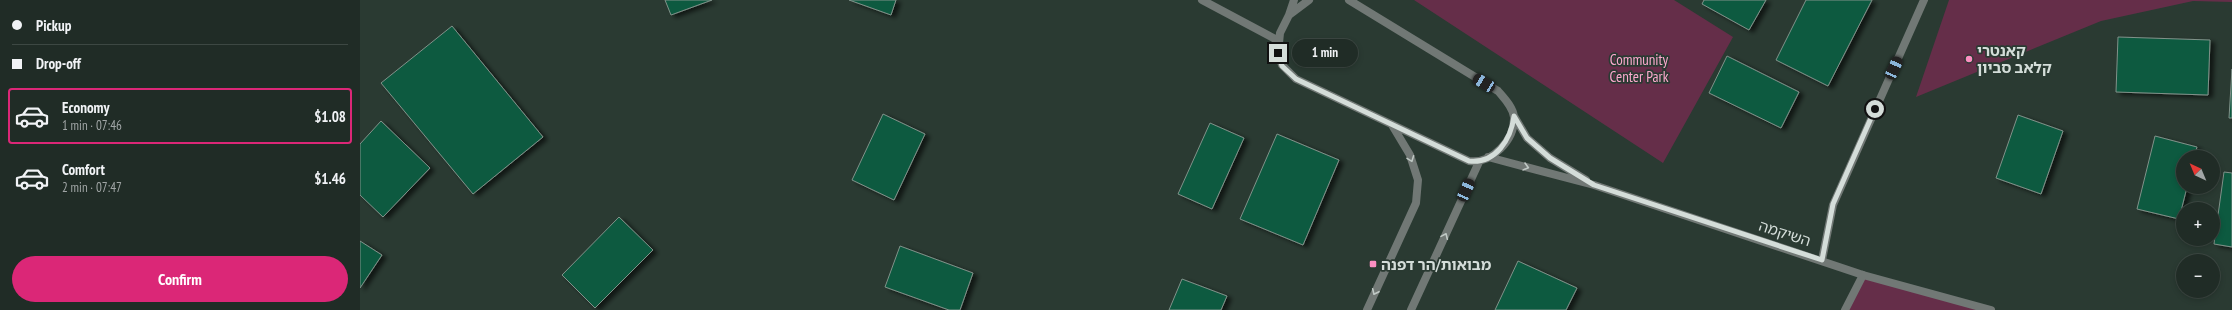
<!DOCTYPE html>
<meta charset="utf-8">
<style>
body{margin:0;font-family:"PT Sans Narrow","Noto Sans Hebrew",sans-serif;background:#2d3832;color:#f1f3f6;height:100vh;display:flex;flex-direction:column;font-size:15px;white-space:nowrap}
*{box-sizing:border-box;margin:0}
p{font-size:13px;color:#a2a7a7}
.icon{flex:none;width:22px;height:22px;fill:none;stroke:currentColor;stroke-width:2;stroke-linecap:round;stroke-linejoin:round}
.map{position:relative;flex:1;overflow:hidden}
.drawer{display:flex;flex-direction:column;background:#202c26;width:360px}
.drawer>*{flex:none}
.top-card{display:grid;align-content:center;height:88px;padding:0 12px;background:#202c26}
.needle{width:26px;rotate:316deg}
.fabs{position:absolute;left:1816px;top:150px;display:grid;gap:8px}
.fabs a{display:grid;place-items:center;width:44px;height:44px;border-radius:50%;background:#202c26;box-shadow:0 2px 6px #0003,0 0 0 1px #3d4843;font-size:20px}
.end{position:absolute;width:18px;height:18px;margin:-9px;border:5px solid #d4ddd9;background:#111;box-shadow:0 0 0 2px #111}
.from{border-radius:50%}
.bubble{position:absolute;height:28px;border-radius:14px;background:#202c26;box-shadow:0 2px 6px #0003,0 0 0 1px #3d4843;font-size:13px;font-weight:800;line-height:28px;text-align:center}
.car{position:absolute;width:12px;height:24px;margin:-12px -6px;border-radius:5px;box-shadow:0 0 3px 1px #0007;background:linear-gradient(#222 24%,#8ab4d8 0 40%,#222 0 76%,#8ab4d8 0 86%,#222 0)}
.top-card b{display:flex;align-items:center;gap:14px;height:38px;font-size:15px}
.top-card b+b{border-top:1px solid #3d4843}
.top-card i{width:10px;height:10px;background:#f1f3f6}
ul{padding:0;list-style:none}
li{display:flex;align-items:center;gap:12px;height:56px;margin:0 8px 6px;padding:0 4px;border:2px solid transparent;border-radius:4px}
li div{flex:1}
li b{display:block;font-size:15px}
li em{font-style:normal;font-weight:800}
li.selected{border-color:#db2777}
li>.icon{width:36px;height:36px;stroke-width:1.5}
.action{display:flex;gap:8px;margin-top:auto;padding:8px 12px}
.action a{flex:1;height:46px;border-radius:24px;background:#db2777;color:#fff;font-size:16px;font-weight:800;line-height:46px;text-align:center}
main{display:flex;flex:1;min-height:0}
.map>svg:first-child{display:block}
.green{fill:#652e49}
.building{fill:#0b5a40;stroke:#81928a;filter:url(#shadow)}
.lines{fill:none;stroke-linecap:round;stroke-linejoin:round}
.service{stroke:#717875;stroke-width:8}
.minor{stroke:#717875;stroke-width:8}
.tertiary{stroke:#717875;stroke-width:8}
.oneway{stroke:#c0c9c5}
.route{stroke:#d4ddd9;stroke-width:5}
.poi-dot{fill:#fc8fc2;stroke:#2a3a32;stroke-width:1.5}
.labels{text-anchor:middle;dominant-baseline:central;stroke-width:3.5;stroke-linejoin:round;paint-order:stroke}
.poi-label{font-size:15px;font-weight:bold;fill:#d4ddd9;stroke:#2a3a32;text-anchor:start}
.park-label{font-size:15px;fill:#fca9ce;stroke:#2a3a32}
.street-label{font-size:15px;fill:#d4ddd9;stroke:#2a3a32}
</style>
<main>
<section class="drawer">
<div class="top-card">
<b><i class="from"></i>Pickup</b>
<b><i></i>Drop-off</b>
</div>
<ul>
<li class="selected"><svg class="icon" aria-label="car" viewBox="0 0 24 24"><path d="M5 17H2v-5l4-1 3-4h7l3 4 3 1v5h-3M9 17h6M6 11h13"/><circle cx="7" cy="17" r="2"/><circle cx="17" cy="17" r="2"/></svg><div><b>Economy</b><p>1 min · 07:46</p></div><em>$1.08</em></li>
<li><svg class="icon" aria-label="car" viewBox="0 0 24 24"><path d="M5 17H2v-5l4-1 3-4h7l3 4 3 1v5h-3M9 17h6M6 11h13"/><circle cx="7" cy="17" r="2"/><circle cx="17" cy="17" r="2"/></svg><div><b>Comfort</b><p>2 min · 07:47</p></div><em>$1.46</em></li>
</ul>
<div class="action"><a>Confirm</a></div>
</section>
<div class="map">
<svg width="1872" height="310" viewBox="0 0 1872 310">
<defs>
<filter id="shadow"><feDropShadow dx="4.5" dy="2.5" stdDeviation="2" flood-color="#0009"/></filter>
</defs>
<rect width="100%" height="100%" fill="#2a3a32"/>
<path class="green" d="M1054 0H1314L1373 37 1303 163Z
M1589 0H1872V2L1833 1 1741 21 1556 97Z
M1503 275 1631 310H1485Z"/>
<path class="building" d="M305 0H352L311 15Z
M489 0H536L531 15Z
M1344 0H1406L1389 30 1342 4Z
M1446 0H1512L1468 86 1416 60Z
M92 26 183 137 113 194 21 83Z
M1758 37 1850 40 1848 95 1756 92Z
M1367 56 1439 92 1421 128 1349 93Z
M1872 69V118H1869Z
M523 114 565 134 534 200 492 180Z
M1658 115 1703 131 1681 194 1636 178Z
M21 121 70 168 23 217 0 195V144Z
M850 123 884 138 852 209 818 194Z
M917 134 979 160 943 245 880 219Z
M1795 136 1837 147 1834 157H1823V187H1827L1819 219 1777 209Z
M1864 172 1872 173V247L1854 244Z
M259 217 293 250 235 308 202 275Z
M0 241 22 255 0 288Z
M540 246 613 273 600 310H589L525 287Z
M1158 261 1217 288 1206 310H1135Z
M822 279 867 296 861 310H809Z"/>
<g class="lines">
<path class="service" d="M1462 260 1473 205 1564 0"/>
<path class="minor" d="M1485 310 1503 275"/>
<path class="tertiary" d="M842 0 919 41
M949 0 929 15 920 33 918 53 922 65 936 79 1109 161C1132 164 1155 140 1154 117 1153 107 1144 98 1138 91L989 0
M929 15 934 0
M1154 116 1167 138 1190 158 1226 180
M1128 157 1234 185 1503 275 1631 310
M1007 310 1056 203 1058 180 1050 155 1032 125
M1051 310 1119 162"/>
</g>
<defs><path id="oneway-chevron" d="M-2-3.5L2.5 0L-2 3.5" fill="none" stroke-width="1.6" stroke-linecap="round" stroke-linejoin="round"/></defs>
<g class="oneway">
<use href="#oneway-chevron" transform="translate(1051 159) rotate(69)"/>
<use href="#oneway-chevron" transform="translate(1166 167) rotate(15)"/>
<use href="#oneway-chevron" transform="translate(1085 236) rotate(-66)"/>
<use href="#oneway-chevron" transform="translate(1015 292) rotate(115)"/>
</g>
<g class="lines">
<path class="route" d="M918 53 922 66 936 79 1109 161C1136 164 1151 139 1154 116L1167 138 1190 158 1234 185 1462 260 1473 204 1515 109"/>
</g>
<g class="poi-dot">
<circle cx="1609" cy="59" r="4"/>
<rect x="1009" y="260" width="8" height="8" rx="2"/>
</g>
<g class="labels">
<g class="poi-label">
<text x="1617" y="50">קאנטרי<tspan x="1617" dy="17">קלאב סביון</tspan></text>
<text x="1021" y="264">מבואות/הר דפנה</text>
</g>
<g class="park-label">
<text x="1279" y="59">Community<tspan x="1279" dy="17">Center Park</tspan></text>
</g>
<g class="street-label">
<text transform="translate(1425 233) rotate(18)">השיקמה</text>
</g>
</g>
</svg>
<div class="fabs">
<a><svg class="needle" viewBox="-14 -14 28 28"><path d="M0-13l5 13h-10z" fill="#e53935"/><path d="M0 13l5-13h-10z" fill="#a2a7a7"/></svg></a>
<a>+</a>
<a>−</a>
</div>
<i class="end from" style="left:1515px;top:109px"></i>
<i class="end" style="left:918px;top:53px"></i>
<div class="bubble" style="left:932px;top:39px;width:66px">1 min</div>
<i class="car" style="left:1534px;top:68px;rotate:24deg"></i>
<i class="car" style="left:1124px;top:83px;rotate:301deg"></i>
<i class="car" style="left:1106px;top:190px;rotate:24deg"></i>
</div>
</main>
